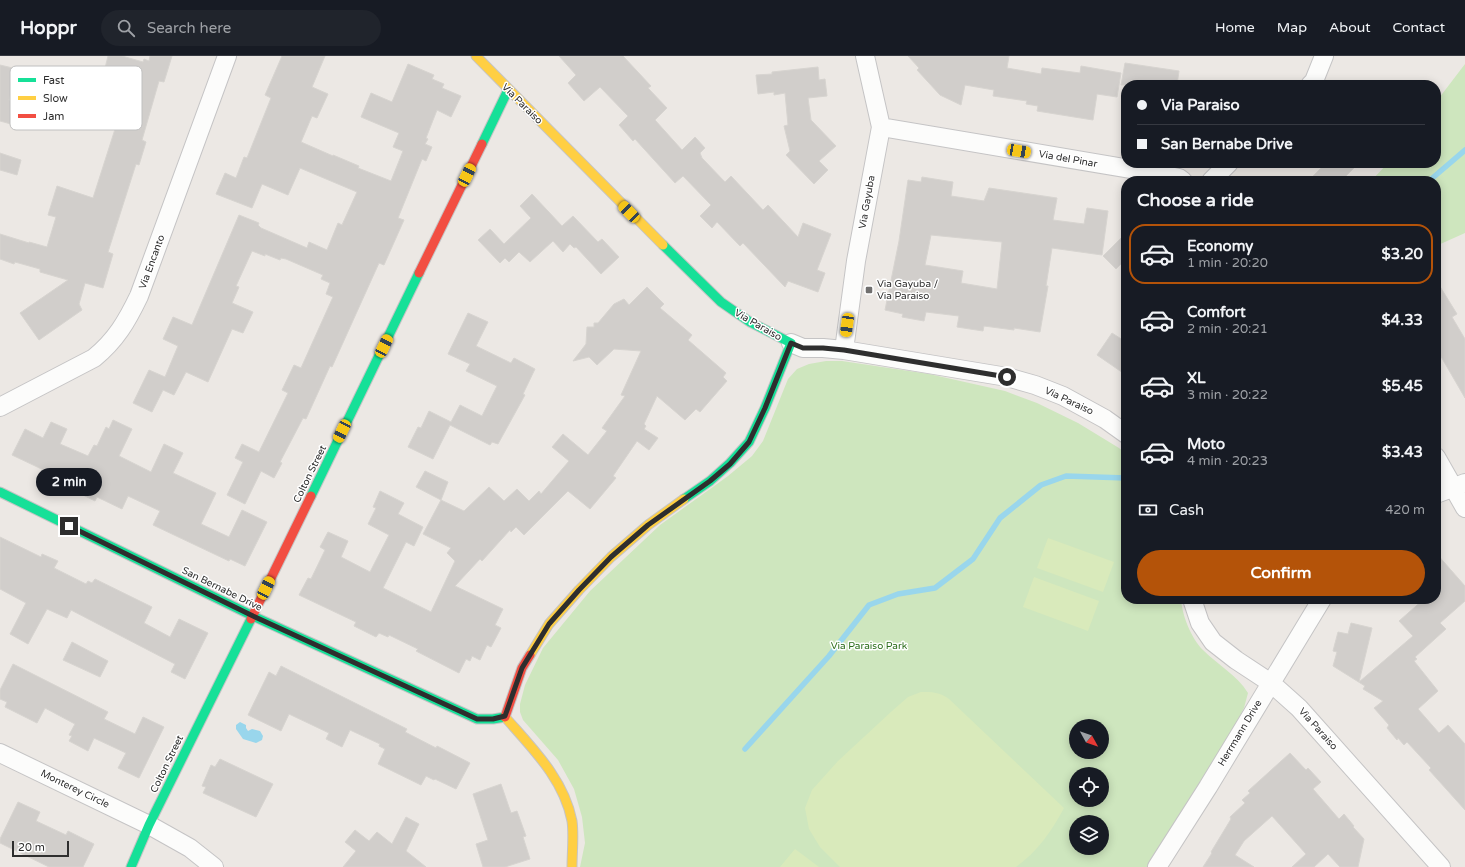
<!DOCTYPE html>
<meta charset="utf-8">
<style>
body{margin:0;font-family:"Varela Round",sans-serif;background:#20242c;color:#f1f3f6;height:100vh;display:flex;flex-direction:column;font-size:15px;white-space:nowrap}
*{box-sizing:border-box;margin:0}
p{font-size:13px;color:#9ea1a6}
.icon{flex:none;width:22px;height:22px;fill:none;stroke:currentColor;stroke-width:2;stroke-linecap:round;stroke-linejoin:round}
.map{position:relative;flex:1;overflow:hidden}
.drawer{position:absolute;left:1121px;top:120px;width:320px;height:428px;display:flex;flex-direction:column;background:#171b24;border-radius:16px;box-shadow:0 2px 10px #0003}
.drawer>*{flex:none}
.hud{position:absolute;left:1121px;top:24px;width:320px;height:88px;border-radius:16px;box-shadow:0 2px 10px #0003;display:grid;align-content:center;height:88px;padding:0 16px;background:#171b24}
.needle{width:26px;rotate:130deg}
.tools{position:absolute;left:1069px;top:663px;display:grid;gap:8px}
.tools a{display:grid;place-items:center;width:40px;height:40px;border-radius:50%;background:#171b24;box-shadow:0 2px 10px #0003;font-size:20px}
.scale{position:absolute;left:12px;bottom:10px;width:57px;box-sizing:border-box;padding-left:4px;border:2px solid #2e2e2e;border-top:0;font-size:11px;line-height:14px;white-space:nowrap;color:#2e2e2e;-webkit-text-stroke:3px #fff;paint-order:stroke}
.end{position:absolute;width:18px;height:18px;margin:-9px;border:5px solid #2e2e2e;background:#fff;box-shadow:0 0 0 2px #fff}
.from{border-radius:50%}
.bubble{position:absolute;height:28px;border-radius:14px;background:#171b24;box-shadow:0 2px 10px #0003;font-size:13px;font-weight:800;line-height:28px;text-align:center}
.car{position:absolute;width:12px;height:24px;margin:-12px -6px;border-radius:5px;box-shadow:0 0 3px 1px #0007;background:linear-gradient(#f5c518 24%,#345 0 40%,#f5c518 0 76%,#345 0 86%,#f5c518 0)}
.hud b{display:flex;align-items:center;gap:14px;height:38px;font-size:15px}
.hud b+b{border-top:1px solid #363941}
.hud i{width:10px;height:10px;background:#f1f3f6}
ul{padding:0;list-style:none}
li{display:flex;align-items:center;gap:12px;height:60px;margin:0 8px 6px;padding:0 8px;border:2px solid transparent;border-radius:16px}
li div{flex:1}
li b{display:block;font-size:15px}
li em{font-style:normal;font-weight:800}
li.current{border-color:#b45309}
li>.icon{width:36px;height:36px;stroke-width:1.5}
h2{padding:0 16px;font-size:18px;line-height:48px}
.pay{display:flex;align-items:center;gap:10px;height:44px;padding:0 16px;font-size:15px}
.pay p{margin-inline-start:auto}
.cta{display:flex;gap:8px;margin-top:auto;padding:8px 16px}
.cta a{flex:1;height:46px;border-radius:24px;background:#b45309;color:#fff;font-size:16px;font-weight:800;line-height:46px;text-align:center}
header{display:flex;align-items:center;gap:24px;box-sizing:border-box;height:56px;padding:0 20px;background:#171b24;border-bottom:1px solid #363941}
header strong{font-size:19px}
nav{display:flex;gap:22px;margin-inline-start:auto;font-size:14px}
.search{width:280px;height:36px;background:#20242c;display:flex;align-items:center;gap:10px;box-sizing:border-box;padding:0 14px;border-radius:22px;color:#9ea1a6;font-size:15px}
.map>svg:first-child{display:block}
.green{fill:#cee6be;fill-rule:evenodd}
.pitch{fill:#d9eabb}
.water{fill:#99d6ec}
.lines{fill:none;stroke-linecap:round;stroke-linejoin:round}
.stream{stroke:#99d6ec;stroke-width:5.5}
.building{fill:#d1cecb;stroke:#d7d4d0;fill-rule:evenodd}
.street-casing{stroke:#c5c4c5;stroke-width:20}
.fast-casing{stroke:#c5c4c5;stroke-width:11}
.slow-casing{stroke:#c5c4c5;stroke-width:11}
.jam-casing{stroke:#c5c4c5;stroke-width:11}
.street{stroke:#fcfcfb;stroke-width:18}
.fast{stroke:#16e098;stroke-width:9}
.slow{stroke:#ffcf43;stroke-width:9}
.jam{stroke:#f24e42;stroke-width:9}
.route{stroke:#2e2e2e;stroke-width:5}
.poi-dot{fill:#706f6e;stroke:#fff;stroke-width:1.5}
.labels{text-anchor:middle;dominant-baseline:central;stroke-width:3;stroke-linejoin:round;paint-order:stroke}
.street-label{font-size:10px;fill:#2e2e2e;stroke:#fff}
.poi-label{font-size:10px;fill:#2e2e2e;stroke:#fff;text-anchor:start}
.park-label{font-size:10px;fill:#2c6e1b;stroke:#fff}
.key{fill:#fff;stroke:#c0c0c0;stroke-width:1}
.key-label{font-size:11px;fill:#2e2e2e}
</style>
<header>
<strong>Hoppr</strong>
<div class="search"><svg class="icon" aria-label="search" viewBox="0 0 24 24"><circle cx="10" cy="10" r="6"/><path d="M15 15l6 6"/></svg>Search here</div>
<nav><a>Home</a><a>Map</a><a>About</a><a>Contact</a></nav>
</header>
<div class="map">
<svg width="1465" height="811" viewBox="0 0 1465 811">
<rect width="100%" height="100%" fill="#ece8e4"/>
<path class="green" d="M1465 8V177L1436 190V125H1371L1388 107H1436V46Z
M826 305H842L929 318 1005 335 1037 347 1078 367 1119 392 1126 398V543H1181C1182 559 1191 582 1203 594 1218 609 1237 619 1248 637L1244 652 1233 674 1147 811H580L585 787 582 761 574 733 558 704 523 664 520 656V648L525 629 543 592 590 535 660 469 728 420 752 400 763 385 788 323 797 313 809 308ZM1076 670H1102V696H1076ZM1076 718H1102V744H1076ZM1076 766H1102V792H1076Z"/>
<path class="pitch" d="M1048 482 1114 506 1103 536 1037 512Z
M1034 521 1099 545 1088 575 1023 551Z
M921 636C932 636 940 636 949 643L1064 752C1052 775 1037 796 1016 811H840L820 791 809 773 805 752 812 734 838 705 892 655 908 641Z
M795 793 819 811H780Z"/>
<path class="water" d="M240 666 246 669V672L248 675 252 673 260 675 263 680 262 684 256 687 243 683 236 673V669Z"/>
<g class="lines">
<path class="stream" d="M1429 125 1465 94
M745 693 829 600 869 549 898 538 935 532 973 503 1000 462 1041 429 1066 420 1126 422"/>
</g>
<path class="building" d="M108 0H122L143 6 144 3 149 5 150 0H172L164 26 159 25 142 84 146 86 139 109 136 108 108 196 113 198 103 232 85 227 79 248 82 254 39 284 20 257 68 224 40 216V213L15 206 14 208 0 203V178L29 187V186L47 191 56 161 48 159 57 130 93 142 116 70 107 67 110 57 103 54 109 36 101 34 107 13 105 12Z
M282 0H325L312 31 328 38 317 62 312 60 301 86 333 100V99L359 110 358 112 391 125 403 95 393 91 399 77 361 61 371 37 392 46 408 8 434 19 432 23 444 28 442 32 461 40 451 61 437 54 426 82 428 83 425 88 432 91 426 105 422 103 398 162 404 164 384 209 379 207 332 311 330 310 306 363 303 362 280 406 282 407 274 422 261 415 245 448 227 439 243 406 235 402 242 388 259 396 288 337 282 334 294 309 301 312 333 241 326 238 330 227 321 223 323 219 286 203 281 202 280 204 265 198V200L252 195 236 230 239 231 232 247 253 256 243 277 232 273 208 326 186 316 174 339 163 334 152 356 133 347 149 314 165 321 178 290 163 283 173 261 192 269 239 159 259 167 258 169 261 172 307 192 309 186 327 194 338 167 342 169 357 136 300 112 288 139 262 128 252 152 216 138 225 117 236 122 244 101 247 102 271 42 265 39Z
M559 0H623L651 30 648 32 667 52 655 64 682 94 695 81 705 92 700 97 702 102 725 126 731 120 763 154 768 149 798 181 803 167 831 178 817 214 825 217 818 236 788 225 785 231 743 187 740 190 717 166 712 172 700 160 711 149 683 120 675 127 635 83 633 85 619 69 628 60 600 31 584 45 568 27 576 19Z
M908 0H1009L1007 12 1041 18 1042 12 1080 17 1081 10 1121 17 1117 41 1097 38 1093 64 1037 55 1038 50 1026 48 1027 45 993 40 994 34 965 29 961 49 940 39 917 14 919 12Z
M1125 7 1179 15 1177 29H1121Z
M0 9 17 13 9 44 23 48 18 70 0 65Z
M818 11 819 24 825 23 827 40 808 42 811 64 836 90 819 105 828 114 814 128 786 99 790 95 784 70 788 69 785 37 774 39V36L758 38 756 19 772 18V16Z
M0 97 21 104 17 119 0 114Z
M1326 107H1359L1341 125H1308Z
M922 121 953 126 951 140 984 145 989 132 1057 142 1053 164 1084 168 1087 152 1108 155 1102 199 1052 192 1046 230H1048L1040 276 1014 272V274L984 270 983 275 957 271 959 260 926 256 924 265 902 261 903 258 885 254 899 185 908 124 921 126ZM931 179 1002 186 997 233 961 227 963 215 925 209Z
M532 138 562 170 573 160 598 186 602 183 619 201 601 218 576 191 574 192 570 188 563 196 553 185 530 206 519 196 509 206 505 202 500 207 478 184 490 173 504 188 531 162 520 150Z
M1126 177V203L1116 213 1103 200Z
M1436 224 1457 258 1452 261 1465 283V342L1436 292Z
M647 231 664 248 660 252 692 279 688 284 726 317 723 321 727 325 700 356 696 353 685 364 657 340 644 368 646 370 644 373 658 382 649 394 637 385 613 420 616 422 590 453 568 435 524 479 516 471 511 476 510 474 482 505 480 503 455 530 503 553 495 569 501 572 491 591 487 589 480 604 472 600 470 605 466 603 459 617 416 595 418 593 389 579 388 581 379 577 376 581 354 570 356 566 299 539 308 522 311 523 325 494 320 491 328 476 348 485 341 501 370 516 389 479 368 468 376 452 373 451 380 435 404 447 398 458 423 471 414 490 406 486 383 532 431 556 455 505 447 497 451 492 423 478 441 444 464 455 489 431 504 445 517 433 529 445 539 435 541 438 569 405 552 391 563 378 588 399 607 375 602 372 625 340 621 339 641 295 614 293 597 309 589 301 573 305 586 288 587 271H594V267H598L614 248 624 243 629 249Z
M468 257 488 266 476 290 511 307 514 302 535 313 523 338 525 339 498 388 492 386 490 389 450 369 433 403 408 391 418 371 421 372 429 355 451 366 460 349 482 360 497 330 466 315 470 308 448 298Z
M1112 277 1126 286V319L1097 299Z
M113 364 132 373 119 400 151 416 164 388 183 397 173 417 216 437 201 468 229 481 242 454 267 466 245 510 230 503 229 505 153 469 160 455 128 440 122 453 97 441 95 445 67 431 69 426 12 399 25 373 43 382 51 366 67 373 60 388 88 400 94 389 97 390 106 371 109 373Z
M425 415 448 426 441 444 416 431Z
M0 481 41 501 42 498 58 505 54 512 86 528 88 525 92 527 95 523 152 551 144 567 170 581 179 563 208 577 185 623 171 616 175 608 71 554 67 562 47 553 28 588 10 578 26 547 0 533Z
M1436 497 1465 530V545L1440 567 1446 573 1415 601 1417 603 1414 605 1438 635 1418 653 1439 677 1448 669 1465 688V754L1429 714 1431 712 1407 686 1404 689 1398 682 1397 684 1387 672 1389 669 1374 652 1383 645 1363 633 1365 630 1333 610 1337 596 1333 595 1338 576 1348 578 1351 567 1372 572 1359 626 1413 580 1399 565 1424 543H1436Z
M72 586 108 605 100 621 63 604Z
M13 608 108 656 104 663 135 678 143 661 164 671 139 722 118 712 126 697 94 682 88 695 69 685 72 680 69 679 75 668 45 652 37 667 5 651 7 646 0 643V634Z
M281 610 407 673 405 676 436 692 437 690 470 707 456 733 435 723 434 724 426 720 421 729 378 708 385 693 379 690 380 688 350 674 342 691 326 683 329 677 289 658 281 675 248 659 269 616 276 620Z
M1290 697 1306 714 1308 712 1321 726 1313 733 1339 763 1344 758 1354 770 1353 771 1364 783 1358 811H1340L1328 798 1314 811H1292L1306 798 1272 760 1244 785 1235 799 1254 811H1203L1212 797 1211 796 1231 763 1230 761 1245 747 1242 744 1250 737 1248 735Z
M220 703 273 728 256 761 203 737 206 731 202 730 211 709 215 711Z
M501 728 511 757 517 755 526 780 523 781 530 803 505 811H483L476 788 488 784 473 738Z
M18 746 40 756 36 765 66 779 68 775 94 788 83 811H49L0 787V783Z
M406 761 419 768 406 795 426 811H343L356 795 345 786 355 774 369 785 377 776 392 788Z"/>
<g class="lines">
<defs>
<path id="street" d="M1310 29 1314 25 1324 0
M881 71 1160 118 1179 122 1183 125
M1211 125 1229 107
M791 287 803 292H823L844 294 1007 321 1035 329 1063 340 1105 363 1126 378
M844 294 856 205 881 71 865 0
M0 351 94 302C116 284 127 265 139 240L227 0
M1436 401 1465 452
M1436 438 1465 427
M1192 543 1200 567 1213 586 1236 604 1271 627 1299 652 1441 811
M0 697 149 769 190 792 214 811
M1157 811 1208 731 1322 543"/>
<path id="fast" d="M482 88 508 34
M663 189 721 246 750 266 791 287 765 352 749 386 730 407 710 425 684 443
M0 436 253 560 477 663H493L505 661
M311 440 419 217
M131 811 149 769 251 563"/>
<path id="slow" d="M476 0 663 189
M530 599 549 568 579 534 611 501 648 469 684 443
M505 661C532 692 564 723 572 765 574 779 572 796 572 811"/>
<path id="jam" d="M419 217 482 88
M251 563 311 440
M505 661 522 612 530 599"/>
</defs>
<use href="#street" class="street-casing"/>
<use href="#fast" class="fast-casing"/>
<use href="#slow" class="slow-casing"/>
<use href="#jam" class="jam-casing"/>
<use href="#street" class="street"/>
<use href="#fast" class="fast"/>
<use href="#slow" class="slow"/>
<use href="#jam" class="jam"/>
</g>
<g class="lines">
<path class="route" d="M69 470 253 560 477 663H493L505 660 522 612 549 568 579 534 611 501 648 469 710 425 730 408 749 386 765 352 791 287 803 292H823L844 294 1007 321"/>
</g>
<rect class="poi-dot" x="865" y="230" width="8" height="8" rx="2"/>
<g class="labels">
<g class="street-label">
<text transform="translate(522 48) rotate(45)">Via Paraiso</text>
<text transform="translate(1068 103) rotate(10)">Via del Pinar</text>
<text transform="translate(867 146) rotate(-80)">Via Gayuba</text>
<text transform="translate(152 206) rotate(-70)">Via Encanto</text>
<text transform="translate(758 269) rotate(30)">Via Paraiso</text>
<text transform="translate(1069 345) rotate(25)">Via Paraiso</text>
<text transform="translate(310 418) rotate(-64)">Colton Street</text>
<text transform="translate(222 533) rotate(26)">San Bernabe Drive</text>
<text transform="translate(1318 673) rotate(48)">Via Paraiso</text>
<text transform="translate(1240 677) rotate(-59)">Herrmann Drive</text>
<text transform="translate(167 708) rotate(-64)">Colton Street</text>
<text transform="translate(75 733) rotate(26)">Monterey Circle</text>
</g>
<g class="poi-label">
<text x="877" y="228">Via Gayuba /<tspan x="877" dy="12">Via Paraiso</tspan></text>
</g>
<g class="park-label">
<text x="869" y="590">Via Paraiso Park</text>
</g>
</g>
<rect x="10" y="10" width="132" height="64" rx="6" class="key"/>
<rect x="18" y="22" width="18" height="4" fill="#16e098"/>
<rect x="18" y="40" width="18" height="4" fill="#ffcf43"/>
<rect x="18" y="58" width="18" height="4" fill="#f24e42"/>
<g class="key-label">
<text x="43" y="28">Fast</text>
<text x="43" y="46">Slow</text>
<text x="43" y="64">Jam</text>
</g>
</svg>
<div class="tools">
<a><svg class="needle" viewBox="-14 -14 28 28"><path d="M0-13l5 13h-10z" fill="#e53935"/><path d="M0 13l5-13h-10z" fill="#9ea1a6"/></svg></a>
<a><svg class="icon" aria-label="locate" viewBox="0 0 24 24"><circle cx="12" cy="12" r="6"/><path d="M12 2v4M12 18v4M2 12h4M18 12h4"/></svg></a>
<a><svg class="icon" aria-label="layers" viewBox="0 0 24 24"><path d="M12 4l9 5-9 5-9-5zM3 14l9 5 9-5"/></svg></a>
</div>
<div class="scale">20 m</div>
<i class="end from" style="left:1007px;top:321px"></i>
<i class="end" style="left:69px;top:470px"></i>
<div class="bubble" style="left:36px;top:412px;width:66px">2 min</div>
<i class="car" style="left:1019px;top:95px;rotate:100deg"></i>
<i class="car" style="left:467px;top:119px;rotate:26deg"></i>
<i class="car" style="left:629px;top:156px;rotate:315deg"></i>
<i class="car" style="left:847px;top:269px;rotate:188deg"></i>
<i class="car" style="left:384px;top:290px;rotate:26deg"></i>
<i class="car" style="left:342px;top:375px;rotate:206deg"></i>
<i class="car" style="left:266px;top:532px;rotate:26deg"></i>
<div class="hud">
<b><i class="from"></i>Via Paraiso</b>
<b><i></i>San Bernabe Drive</b>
</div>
<section class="drawer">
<h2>Choose a ride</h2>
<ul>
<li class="current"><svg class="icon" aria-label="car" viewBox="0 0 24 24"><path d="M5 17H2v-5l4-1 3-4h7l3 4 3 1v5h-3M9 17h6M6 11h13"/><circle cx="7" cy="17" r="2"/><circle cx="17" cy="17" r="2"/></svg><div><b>Economy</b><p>1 min · 20:20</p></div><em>$3.20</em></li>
<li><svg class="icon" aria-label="car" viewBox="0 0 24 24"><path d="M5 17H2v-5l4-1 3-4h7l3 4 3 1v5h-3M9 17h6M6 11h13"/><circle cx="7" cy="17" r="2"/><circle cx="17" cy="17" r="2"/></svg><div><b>Comfort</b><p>2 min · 20:21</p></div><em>$4.33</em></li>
<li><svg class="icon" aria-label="car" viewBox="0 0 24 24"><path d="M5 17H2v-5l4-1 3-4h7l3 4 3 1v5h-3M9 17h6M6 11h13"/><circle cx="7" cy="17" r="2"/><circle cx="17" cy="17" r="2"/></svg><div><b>XL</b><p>3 min · 20:22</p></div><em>$5.45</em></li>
<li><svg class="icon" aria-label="car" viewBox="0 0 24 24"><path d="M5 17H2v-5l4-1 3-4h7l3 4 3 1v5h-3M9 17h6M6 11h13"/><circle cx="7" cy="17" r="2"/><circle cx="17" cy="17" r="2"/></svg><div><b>Moto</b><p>4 min · 20:23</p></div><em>$3.43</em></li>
</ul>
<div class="pay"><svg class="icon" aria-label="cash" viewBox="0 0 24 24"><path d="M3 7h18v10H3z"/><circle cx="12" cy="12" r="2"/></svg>Cash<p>420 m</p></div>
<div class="cta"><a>Confirm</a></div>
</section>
</div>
